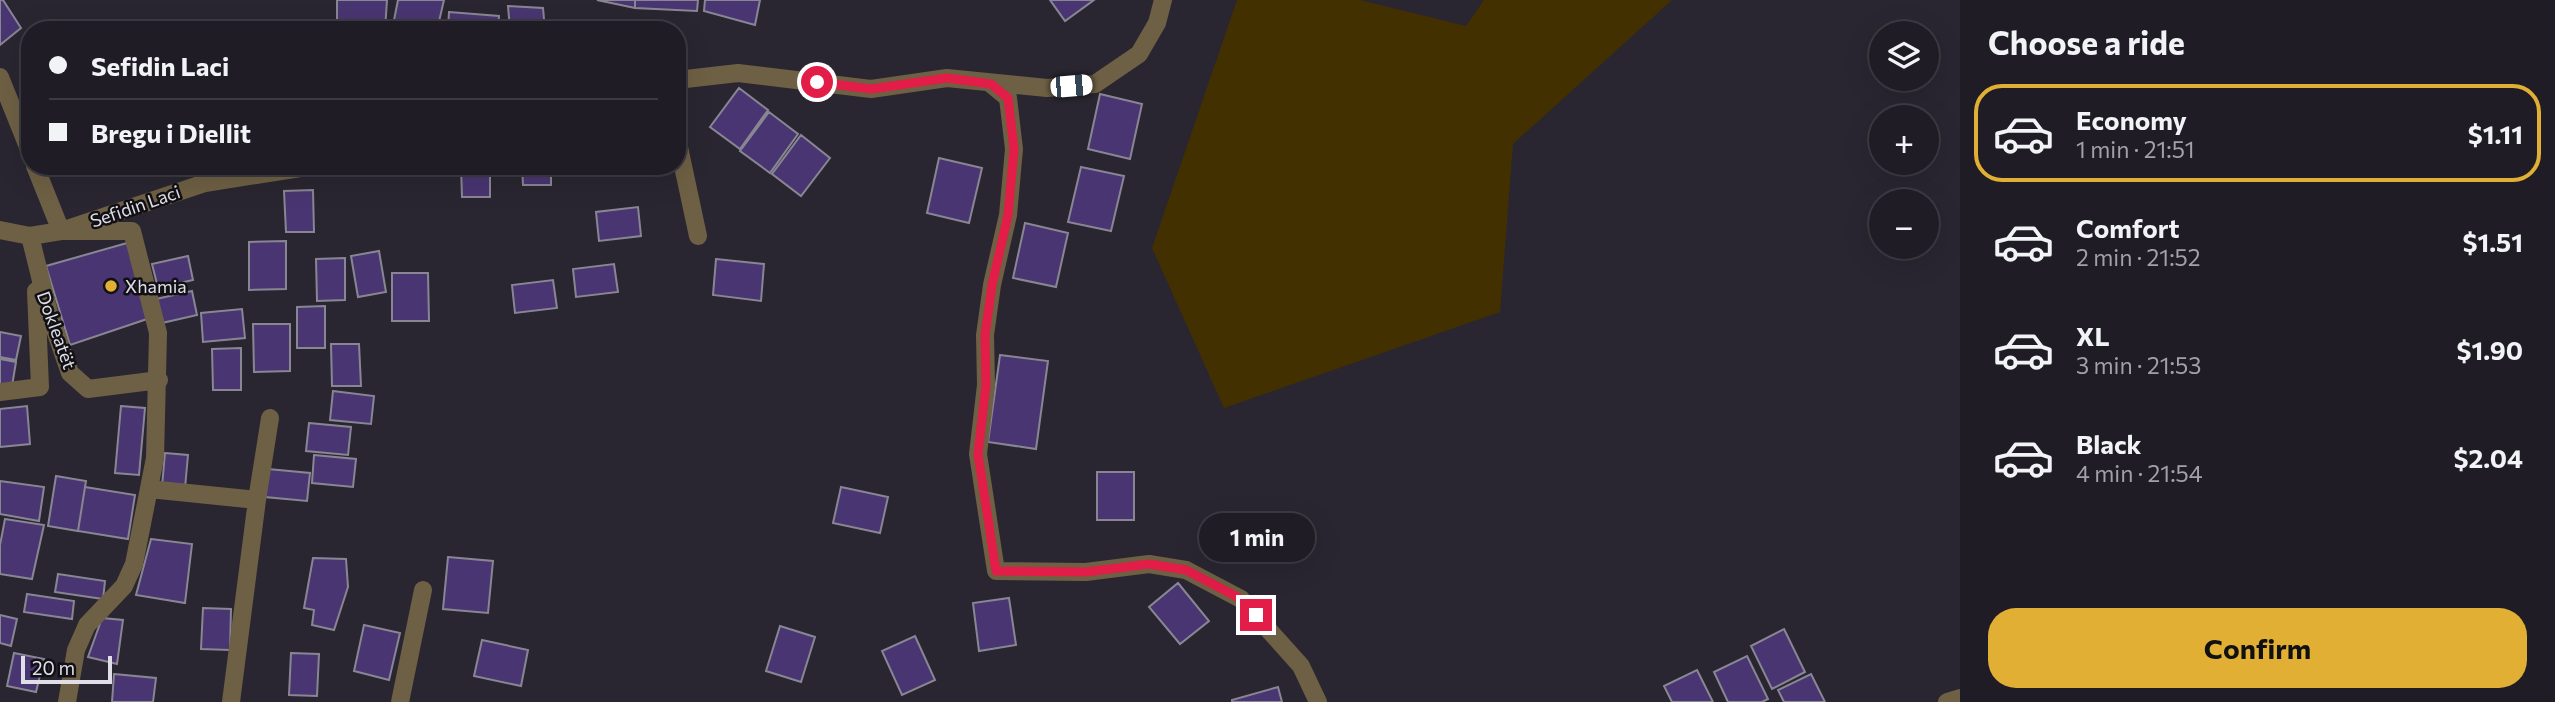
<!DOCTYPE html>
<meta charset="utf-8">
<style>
body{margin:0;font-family:Commissioner,sans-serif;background:#27252d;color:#f1f3f6;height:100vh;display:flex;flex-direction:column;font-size:26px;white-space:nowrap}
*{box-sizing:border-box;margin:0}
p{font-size:23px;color:#a1a1a7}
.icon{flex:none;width:38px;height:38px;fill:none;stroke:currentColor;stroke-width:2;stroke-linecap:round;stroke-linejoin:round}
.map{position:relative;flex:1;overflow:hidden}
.sheet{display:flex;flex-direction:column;background:#1f1c25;width:595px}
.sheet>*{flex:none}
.guide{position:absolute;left:21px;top:21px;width:665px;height:154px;border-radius:28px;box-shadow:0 7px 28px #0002,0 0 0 2px #3c3a42;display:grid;align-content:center;height:154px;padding:0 28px;background:#1f1c25}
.buttons{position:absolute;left:1869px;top:21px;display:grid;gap:14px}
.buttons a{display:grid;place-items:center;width:70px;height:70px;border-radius:50%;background:#1f1c25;box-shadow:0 7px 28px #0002,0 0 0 2px #3c3a42;font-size:35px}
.scale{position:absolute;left:21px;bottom:18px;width:91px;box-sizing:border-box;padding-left:7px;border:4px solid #e0dee6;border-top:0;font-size:19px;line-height:24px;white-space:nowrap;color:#e0dee6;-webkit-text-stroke:5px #111015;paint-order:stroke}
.end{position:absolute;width:32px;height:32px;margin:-16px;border:9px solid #e11d48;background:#fff;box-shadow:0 0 0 4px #fff}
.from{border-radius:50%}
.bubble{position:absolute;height:49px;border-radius:24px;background:#1f1c25;box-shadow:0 7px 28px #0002,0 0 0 2px #3c3a42;font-size:23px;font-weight:700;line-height:49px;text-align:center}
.car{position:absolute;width:21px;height:42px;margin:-21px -10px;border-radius:9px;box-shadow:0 0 5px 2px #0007;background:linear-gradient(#fff 24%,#345 0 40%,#fff 0 76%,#345 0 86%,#fff 0)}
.guide b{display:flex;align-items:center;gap:24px;height:66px;font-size:26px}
.guide b+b{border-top:2px solid #3c3a42}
.guide i{width:18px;height:18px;background:#f1f3f6}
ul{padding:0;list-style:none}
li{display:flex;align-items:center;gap:21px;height:98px;margin:0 14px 10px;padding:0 14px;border:4px solid transparent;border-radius:28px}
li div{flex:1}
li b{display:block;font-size:26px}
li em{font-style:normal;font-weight:700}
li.selected{border-color:#e1af34}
li>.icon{width:63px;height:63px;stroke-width:1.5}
h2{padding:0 28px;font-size:32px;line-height:84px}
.primary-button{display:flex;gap:14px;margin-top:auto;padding:14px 28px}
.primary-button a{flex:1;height:80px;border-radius:28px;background:#e1af34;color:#111;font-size:28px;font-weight:700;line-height:80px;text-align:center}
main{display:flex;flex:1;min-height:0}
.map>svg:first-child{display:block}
.green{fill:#433000}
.building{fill:#493571;stroke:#898693;stroke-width:2}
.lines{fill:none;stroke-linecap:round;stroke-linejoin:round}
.minor{stroke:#6e6044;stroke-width:18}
.route{stroke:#e11d48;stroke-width:9}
.poi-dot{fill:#e1af34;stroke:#111015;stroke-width:2.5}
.labels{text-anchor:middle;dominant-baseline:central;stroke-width:5;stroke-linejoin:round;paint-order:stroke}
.street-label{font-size:18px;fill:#e0dee6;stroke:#111015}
.poi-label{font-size:18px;fill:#e0dee6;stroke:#111015;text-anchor:start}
</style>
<main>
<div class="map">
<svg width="1960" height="702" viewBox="0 0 1960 702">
<rect width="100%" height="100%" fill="#292631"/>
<path class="green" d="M1237 0H1360L1466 26 1484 0H1672L1513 144 1500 312 1224 408 1152 248Z"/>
<path class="building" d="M0 0H3L21 28 0 45Z
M337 0H387L385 30H361L337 25Z
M398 0H444L437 30H392Z
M597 0H635V8Z
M635 0H698L697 11 635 8Z
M705 0H760L755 25 704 11Z
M1050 0H1094L1065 21Z
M508 6 543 8 545 30H510Z
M449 12 499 16 498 30H448Z
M739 88 768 110 740 149 710 127Z
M1100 94 1142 104 1130 159 1088 149Z
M769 112 798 134 770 173 740 151Z
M801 135 830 158 801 196 772 174Z
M939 158 982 168 969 223 927 213Z
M461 166H490V197H462Z
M522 166H551V185H523Z
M561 166H589V171H561Z
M1081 167 1124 176 1111 231 1068 222Z
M313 190 314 232H286L284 191Z
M638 207 641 236 599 241 596 212Z
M1025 223 1068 233 1056 287 1013 278Z
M286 241V289L249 290V242Z
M127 243 150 318 70 345 46 266Z
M379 251 386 292 358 297 351 256Z
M188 256 193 280 158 288 152 264Z
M345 258V300L317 301 316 259Z
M716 259 764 264 761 301 713 295Z
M614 264 618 292 576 297 573 269Z
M392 273H428L429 321H392Z
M553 280 557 308 515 313 512 285Z
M192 291 197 315 162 323 156 299Z
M325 306V348H297V307Z
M242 309 245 338 203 342 201 313Z
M253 324H290V371L254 372Z
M0 332 21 336 16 360 0 357Z
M331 344H359L361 386H332Z
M241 348V390H213L212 349Z
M1000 355 1048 361 1036 449 988 442Z
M0 359 16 362 12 386 0 384Z
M333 391 374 396 371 424 330 420Z
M27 406 30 444 0 447V409Z
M121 406 145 408 139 475 115 473Z
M309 423 351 427 348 455 306 451Z
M165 453 188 455 185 488 162 486Z
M314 455 356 459 353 487 312 483Z
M268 469 310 473 307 501 265 497Z
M1097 472H1134V520H1097Z
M56 476 86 481 78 531 48 526Z
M0 481 44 487 39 521 0 514Z
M85 487 135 495 128 539 78 531Z
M841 487 888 497 880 533 833 523Z
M5 519 44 525 32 579 0 574V545Z
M151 539 192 544 185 603 136 595Z
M448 557 493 561 488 613 443 609Z
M313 558 346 559 348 587 334 630 312 625 314 610 304 608Z
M58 574 105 581 103 599 55 592Z
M1178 583 1209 621 1180 644 1149 607Z
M27 594 74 601 72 619 24 612Z
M1009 598 1016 645 979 651 973 603Z
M203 608 231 609 230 650 201 649Z
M0 615 17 619 11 646 0 643Z
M102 618 123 620 117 664 88 657Z
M364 625 400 633 389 680 354 671Z
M780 626 815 637 801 682 766 671Z
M1784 629 1805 672 1772 689 1751 646Z
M915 636 935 680 902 695 882 651Z
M482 640 528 650 521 686 474 676Z
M14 653 44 659 36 692 7 686Z
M291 653 319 654 317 696 289 695Z
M1747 656 1768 699 1762 702H1728L1714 672Z
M1697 670 1713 702H1672L1664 686Z
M114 674 156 678 153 702H112Z
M1811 674 1825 702H1784L1778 690Z
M1278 687 1282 702H1232V700Z"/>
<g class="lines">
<path class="minor" d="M0 77 30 152
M677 80 738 73 871 89 947 78 1047 88 1095 84 1139 54 1157 23 1163 0
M991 84 1008 98 1014 149 1008 215 992 285 985 335 986 385 978 454 996 571 1086 572 1149 564 1186 570 1241 599 1301 666 1318 702
M677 138 698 236
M35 166 61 231H132L158 333 155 458 134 564 124 586 87 625 76 650 67 702
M0 230 30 236 61 231 205 183 313 166
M30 236 49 313 70 373 88 389 159 380
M0 392 40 387 36 291
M149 489 257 500 231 702
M257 500 270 418
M400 702 423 590
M1947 702 1960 698"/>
</g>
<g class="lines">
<path class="route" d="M817 82 871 89 947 78 991 84 1008 98 1014 149 1008 215 992 285 985 335 986 385 978 454 996 571 1086 572 1149 564 1186 570 1241 599 1256 615"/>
</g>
<circle class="poi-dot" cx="111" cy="286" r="7"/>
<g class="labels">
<g class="street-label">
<text transform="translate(135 206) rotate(-19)">Sefidin Laci</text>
<text transform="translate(57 330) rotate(70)">Dokleatët</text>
</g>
<g class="poi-label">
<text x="125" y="286">Xhamia</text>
</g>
</g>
</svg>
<div class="buttons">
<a><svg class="icon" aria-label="layers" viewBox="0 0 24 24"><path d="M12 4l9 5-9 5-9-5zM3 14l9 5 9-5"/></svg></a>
<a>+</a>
<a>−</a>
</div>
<div class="scale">20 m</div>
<i class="end from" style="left:817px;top:82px"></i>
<i class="end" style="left:1256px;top:615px"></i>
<div class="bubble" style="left:1199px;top:513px;width:116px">1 min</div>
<i class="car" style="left:1071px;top:86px;rotate:85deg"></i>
<div class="guide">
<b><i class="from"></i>Sefidin Laci</b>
<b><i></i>Bregu i Diellit</b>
</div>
</div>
<section class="sheet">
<h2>Choose a ride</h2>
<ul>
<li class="selected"><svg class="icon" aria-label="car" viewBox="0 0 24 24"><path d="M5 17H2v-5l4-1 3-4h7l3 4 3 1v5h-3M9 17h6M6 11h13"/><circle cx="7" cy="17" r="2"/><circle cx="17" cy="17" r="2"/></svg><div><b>Economy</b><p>1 min · 21:51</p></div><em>$1.11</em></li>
<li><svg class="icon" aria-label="car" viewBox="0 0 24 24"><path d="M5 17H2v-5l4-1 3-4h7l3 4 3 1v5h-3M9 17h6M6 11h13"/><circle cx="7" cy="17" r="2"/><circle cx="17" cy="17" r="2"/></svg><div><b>Comfort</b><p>2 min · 21:52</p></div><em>$1.51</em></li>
<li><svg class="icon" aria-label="car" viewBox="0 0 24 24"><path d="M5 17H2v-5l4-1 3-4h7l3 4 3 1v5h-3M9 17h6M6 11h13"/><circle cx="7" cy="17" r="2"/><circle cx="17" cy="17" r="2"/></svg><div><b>XL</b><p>3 min · 21:53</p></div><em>$1.90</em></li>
<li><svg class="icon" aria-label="car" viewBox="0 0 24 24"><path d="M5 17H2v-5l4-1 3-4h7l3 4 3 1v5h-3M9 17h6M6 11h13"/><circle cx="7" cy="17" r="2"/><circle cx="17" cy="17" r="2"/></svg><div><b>Black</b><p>4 min · 21:54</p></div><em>$2.04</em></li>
</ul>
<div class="primary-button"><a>Confirm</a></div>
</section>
</main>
